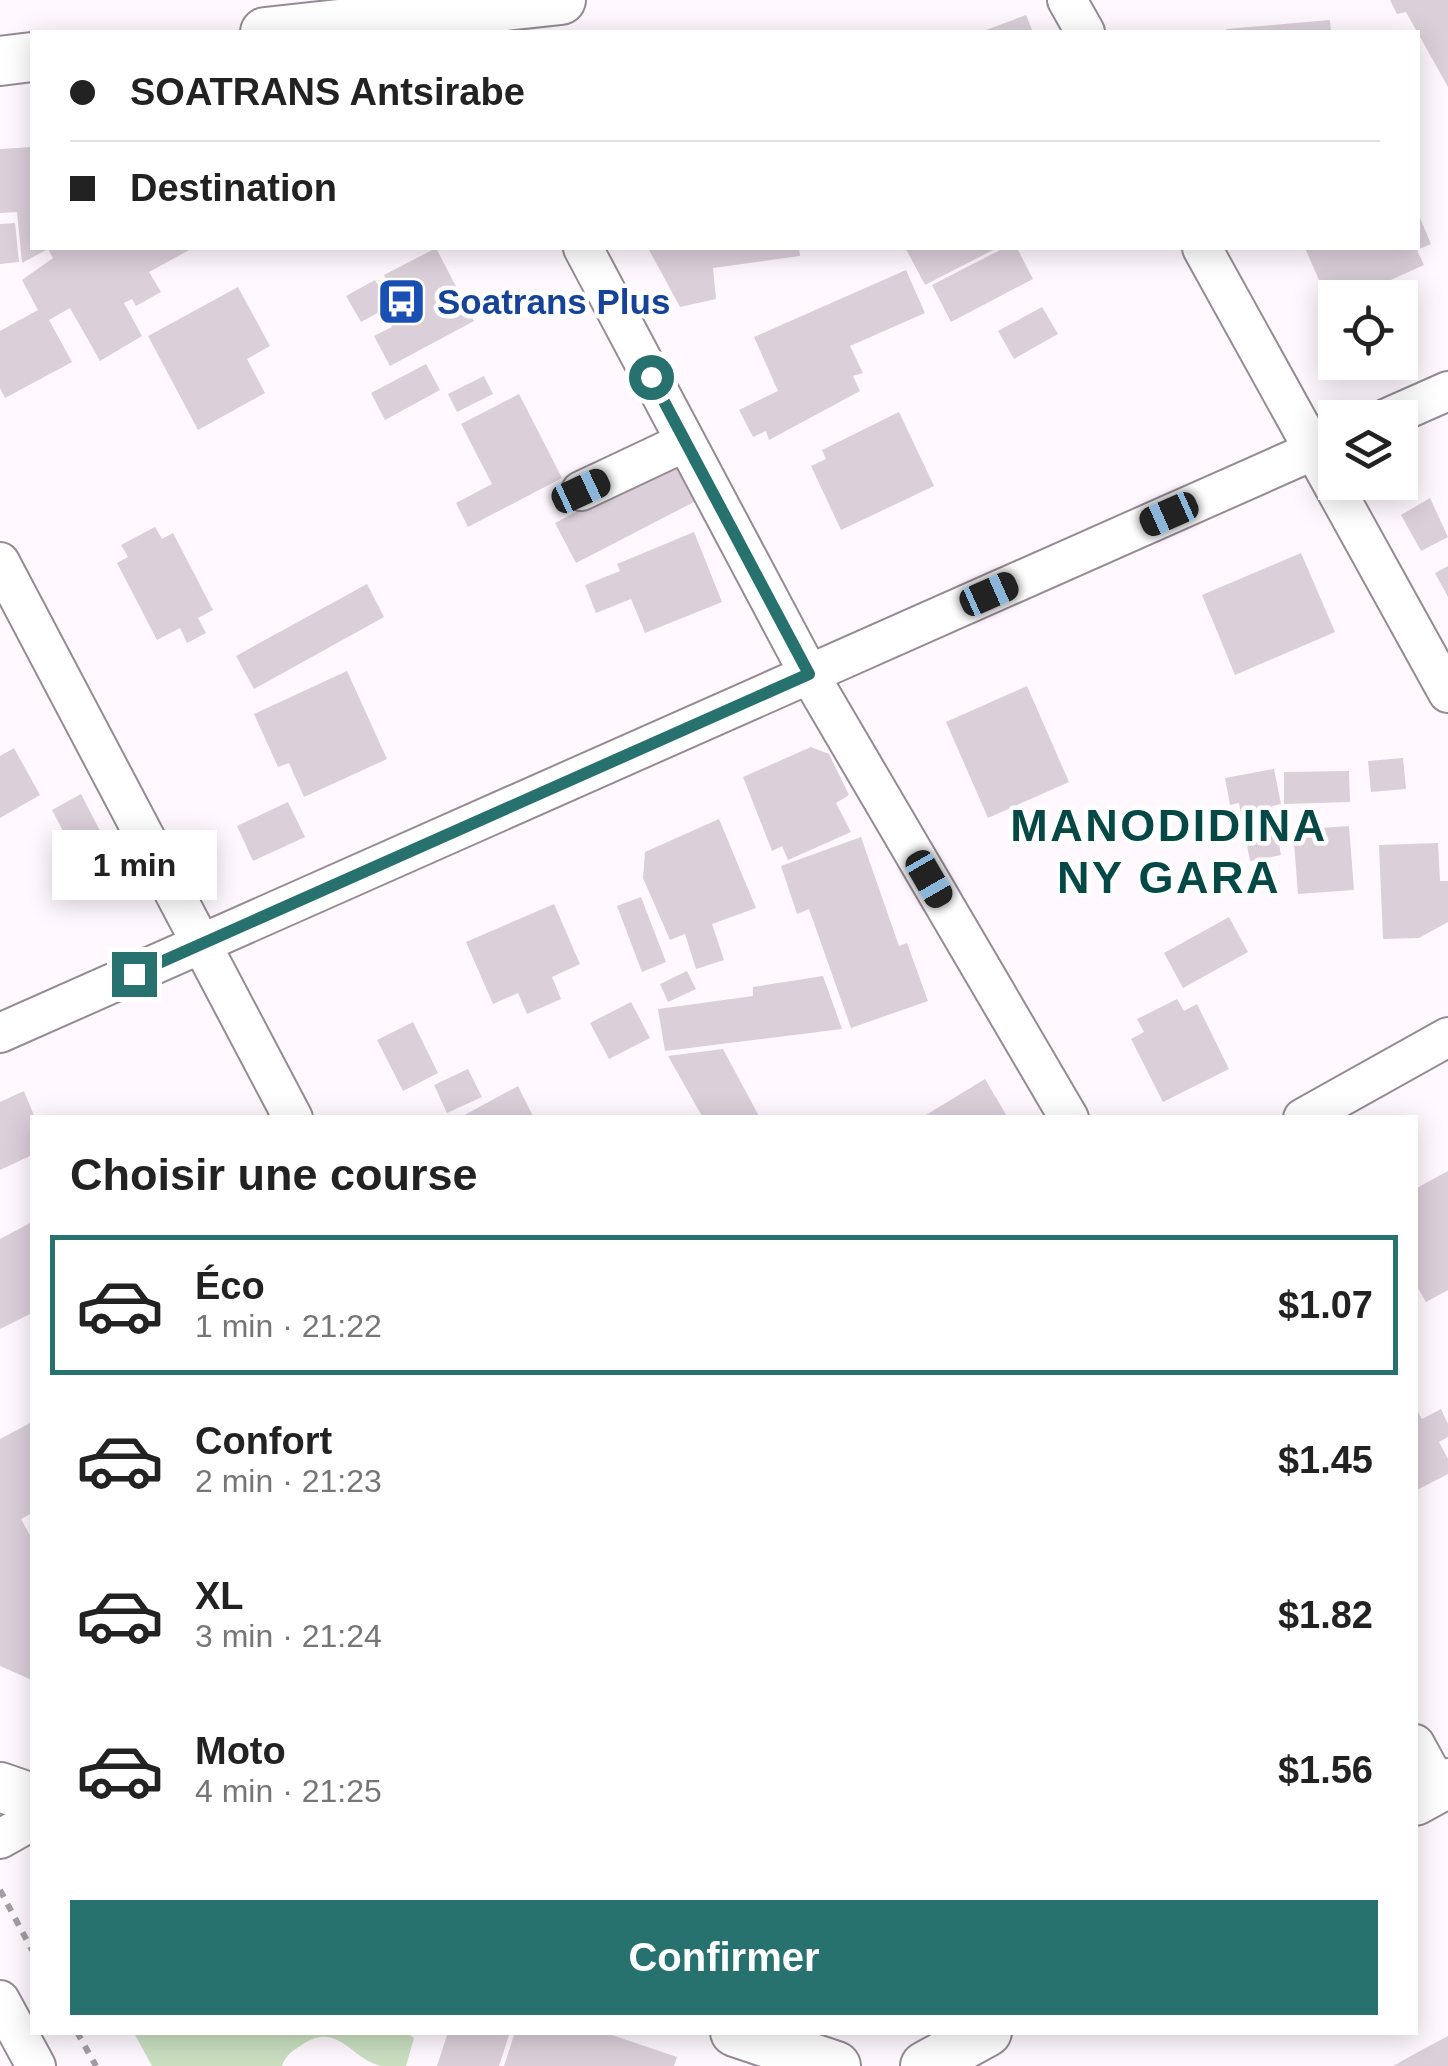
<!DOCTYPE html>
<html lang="fr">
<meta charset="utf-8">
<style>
body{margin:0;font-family:Arial,sans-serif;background:#f2f2f2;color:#222;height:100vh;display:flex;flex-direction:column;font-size:38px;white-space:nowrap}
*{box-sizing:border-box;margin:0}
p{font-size:32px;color:#767676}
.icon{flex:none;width:55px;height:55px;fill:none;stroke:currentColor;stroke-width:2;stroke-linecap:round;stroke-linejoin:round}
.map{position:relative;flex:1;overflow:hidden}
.details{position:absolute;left:30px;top:1115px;width:1388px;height:920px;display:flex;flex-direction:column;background:#fff;border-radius:0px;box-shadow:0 5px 25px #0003}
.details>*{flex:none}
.guide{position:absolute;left:30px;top:30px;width:1390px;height:220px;border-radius:0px;box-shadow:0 5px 25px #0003;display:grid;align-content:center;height:220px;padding:0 40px;background:#fff}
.controls{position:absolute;left:1318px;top:280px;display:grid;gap:20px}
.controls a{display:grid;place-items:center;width:100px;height:100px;border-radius:0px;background:#fff;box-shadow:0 5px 25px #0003;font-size:50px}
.end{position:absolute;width:45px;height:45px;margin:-22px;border:12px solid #27716f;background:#fff;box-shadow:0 0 0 5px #fff}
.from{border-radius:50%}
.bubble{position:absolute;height:70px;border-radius:0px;background:#fff;box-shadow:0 5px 25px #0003;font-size:32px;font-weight:700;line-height:70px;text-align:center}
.car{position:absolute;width:30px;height:60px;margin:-30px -15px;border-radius:12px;box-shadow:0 0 8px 2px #0007;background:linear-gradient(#222 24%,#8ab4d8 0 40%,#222 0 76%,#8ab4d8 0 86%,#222 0)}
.guide b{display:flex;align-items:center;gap:35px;height:95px;font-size:38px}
.guide b+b{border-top:2px solid #e0e0e0}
.guide i{width:25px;height:25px;background:#222}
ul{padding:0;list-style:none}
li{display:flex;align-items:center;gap:30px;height:140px;margin:0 20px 15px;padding:0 20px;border:5px solid transparent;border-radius:0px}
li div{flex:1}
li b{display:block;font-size:38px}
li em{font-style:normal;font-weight:700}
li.active{border-color:#27716f}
li>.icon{width:90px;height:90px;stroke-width:1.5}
h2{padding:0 40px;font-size:45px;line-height:120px}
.cta{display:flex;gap:20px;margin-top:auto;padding:20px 40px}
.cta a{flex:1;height:115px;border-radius:0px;background:#27716f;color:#fff;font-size:40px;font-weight:700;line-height:115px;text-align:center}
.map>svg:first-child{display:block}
.green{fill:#c9dfc0}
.building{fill:#dbcfd9}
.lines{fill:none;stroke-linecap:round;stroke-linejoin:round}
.minor-casing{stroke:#968b95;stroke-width:42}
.major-casing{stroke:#968b95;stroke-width:52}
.path{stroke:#a49ea3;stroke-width:6;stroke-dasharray:8 8;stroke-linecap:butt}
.minor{stroke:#fff;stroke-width:38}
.major{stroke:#fff;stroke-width:48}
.route{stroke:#27716f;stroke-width:12}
.labels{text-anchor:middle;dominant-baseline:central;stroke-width:9;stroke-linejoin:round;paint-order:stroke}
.transit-label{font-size:35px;font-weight:bold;fill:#164399;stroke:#fff;text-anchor:start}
.district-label{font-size:45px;font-weight:bold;letter-spacing:2.5px;fill:#064846;stroke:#fff}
</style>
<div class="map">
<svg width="1448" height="2066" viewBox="0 0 1448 2066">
<rect width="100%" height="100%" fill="#fff8fe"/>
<path class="green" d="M406 2032 414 2038 406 2066C398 2066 389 2066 381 2066 352 2060 338 2021 303 2044 293 2051 286 2054 282 2066H152L134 2033Z"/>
<path class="building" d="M1390 0H1448V87L1406 12 1397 14Z
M1026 15 1033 32H981Z
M1330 20 1331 32H1227L1226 29Z
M32 147V248H193L149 272 161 292 136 306 132 299 124 303 142 336 100 361 70 308 49 320 72 362 5 398 0 388V331L38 310 22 280 53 258 48 249 22 263 17 212 0 213V149Z
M1418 213 1431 244 1417 250 1424 265 1351 298H1337L1331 283 1322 287 1305 248H1418Z
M15 223 19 262 0 264V224Z
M436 248 474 321 390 366 374 336 392 327 383 310 361 322 346 296 375 280 386 299 394 294 384 275Z
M648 248H799L800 256 713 268 716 299 680 307Z
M997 248 925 285 906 249 910 248Z
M1004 248H1017L1033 279 951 322 932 285Z
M906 270 925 313 850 346 863 373 853 376 860 391 769 440 766 431 753 437 739 410 778 391 754 337Z
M238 287 270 346 247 359 265 393 198 430 148 336Z
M1042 307 1058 334 1014 359 998 331Z
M426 364 440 390 385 420 371 393Z
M484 376 493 394 457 412 448 394Z
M519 394 562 478 468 527 456 503 492 484 461 424Z
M899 412 934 486 841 530 811 466 826 459 822 450Z
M673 461 694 502 576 563 555 523Z
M1430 498 1448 537 1421 551 1401 515Z
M155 527 162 539 173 533 213 610 198 618 206 633 187 643 180 628 157 640 117 563 128 557 121 545Z
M694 532 722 602 645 633 631 599 596 613 585 585 620 571 617 564Z
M1301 553 1335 632 1235 675 1202 595Z
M1448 566V597L1435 573Z
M367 584 384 617 254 689 236 656Z
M347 671 387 759 304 797 289 763 278 767 254 714Z
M1027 686 1069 782 988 818 946 722Z
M811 747 829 754 849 795 836 803 851 832 788 860 782 846 772 851 743 777Z
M14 748 40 795 0 818V756Z
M1403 758 1406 789 1371 792 1368 761Z
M1274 769 1281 804 1272 806 1281 855 1250 861 1239 803 1230 805 1225 778Z
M1349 771 1350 802 1284 804V772Z
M81 794 112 854 83 869 52 810Z
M288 802 305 837 253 861 237 826Z
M719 819 756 908 712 924 724 960 696 969 685 934 670 940 643 878 645 852Z
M1349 826 1354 890 1298 894 1293 830Z
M861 837 899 946 907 943 928 1001 851 1028 809 909 797 914 781 866Z
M1438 843 1440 881H1448V922L1419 938 1383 939 1379 845Z
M641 897 666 962 642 972 617 906Z
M554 904 580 964 552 977 561 999 527 1014 518 993 493 1004 466 942Z
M1229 917 1248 952 1183 988 1164 953Z
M687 971 696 989 668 1002 660 984Z
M823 976 842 1029 665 1051 658 1009 753 996V987Z
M1177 999 1184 1011 1197 1004 1229 1069 1163 1102 1131 1039 1144 1032 1137 1019Z
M631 1002 650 1038 609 1059 590 1023Z
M413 1022 438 1073 403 1091 377 1040Z
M723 1049 760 1118H703L668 1056Z
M468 1069 482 1097 447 1113 434 1085Z
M985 1079 1008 1118H921Z
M518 1086 534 1118H459Z
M24 1091 35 1118 32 1155 0 1170V1102Z
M1448 1171V1290L1426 1302 1415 1283V1189Z
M32 1222V1313L0 1329V1239Z
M1415 1406 1422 1419 1441 1409 1448 1424V1437L1439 1442 1448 1459V1474L1415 1491Z
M32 1422V1513L21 1519 32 1539V1680L0 1666V1439Z
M448 2032H510L499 2066H437Z
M515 2032H603L677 2057 674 2066H504Z
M1448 2036V2066H1393L1418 2052Z"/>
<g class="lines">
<defs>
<path id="minor" d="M1067 0 1085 32
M583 248 809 674 1069 1118
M1202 248 1448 693
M1387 418 1448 391
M581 491 685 442
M0 562 293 1118
M0 1033 1335 441
M1303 1118 1448 1037
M1415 1744 1439 1788
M0 1839 32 1821
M0 2000 36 2066"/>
<path id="major" d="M265 32 561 0
M0 61 32 57
M0 1787 32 1798
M1415 1801 1448 1783
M735 2032 836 2066
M925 2066 987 2032"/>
</defs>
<use href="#minor" class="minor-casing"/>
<use href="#major" class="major-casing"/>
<path class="path" d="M0 1890 32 1950
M77 2032 96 2066"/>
<use href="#minor" class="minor"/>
<use href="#major" class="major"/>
</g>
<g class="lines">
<path class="route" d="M134 974 809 674 651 377"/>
</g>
<defs>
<symbol id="bus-square" viewBox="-11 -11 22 22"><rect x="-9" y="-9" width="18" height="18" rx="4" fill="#1a4fb4" stroke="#fff"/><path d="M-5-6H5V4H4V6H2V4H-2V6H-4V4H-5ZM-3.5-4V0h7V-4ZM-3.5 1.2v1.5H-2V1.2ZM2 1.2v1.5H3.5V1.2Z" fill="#fff"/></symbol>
</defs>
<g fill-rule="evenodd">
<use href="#bus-square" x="374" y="274" width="55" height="55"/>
</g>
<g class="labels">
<g class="transit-label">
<text x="437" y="301">Soatrans Plus</text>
</g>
<g class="district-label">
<text x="1169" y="825">MANODIDINA<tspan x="1169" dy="52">NY GARA</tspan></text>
</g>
</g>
</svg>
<div class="controls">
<a><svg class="icon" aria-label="locate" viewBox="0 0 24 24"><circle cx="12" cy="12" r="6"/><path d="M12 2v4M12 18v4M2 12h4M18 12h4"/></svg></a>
<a><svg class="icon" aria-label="layers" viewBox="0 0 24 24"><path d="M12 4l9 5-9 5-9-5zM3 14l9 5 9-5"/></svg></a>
</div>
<i class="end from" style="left:651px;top:377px"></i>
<i class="end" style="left:134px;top:974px"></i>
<div class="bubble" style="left:52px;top:830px;width:165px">1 min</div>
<i class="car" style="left:581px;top:491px;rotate:65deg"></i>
<i class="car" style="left:1169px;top:514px;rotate:246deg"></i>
<i class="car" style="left:989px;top:594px;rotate:66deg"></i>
<i class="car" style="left:929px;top:879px;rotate:150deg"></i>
<div class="guide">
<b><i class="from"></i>SOATRANS Antsirabe</b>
<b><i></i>Destination</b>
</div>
<section class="details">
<h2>Choisir une course</h2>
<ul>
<li class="active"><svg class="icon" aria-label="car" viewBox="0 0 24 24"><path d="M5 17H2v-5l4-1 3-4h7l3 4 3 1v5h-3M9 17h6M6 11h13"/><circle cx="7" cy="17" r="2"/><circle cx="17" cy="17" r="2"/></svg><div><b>Éco</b><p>1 min · 21:22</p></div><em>$1.07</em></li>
<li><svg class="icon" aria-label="car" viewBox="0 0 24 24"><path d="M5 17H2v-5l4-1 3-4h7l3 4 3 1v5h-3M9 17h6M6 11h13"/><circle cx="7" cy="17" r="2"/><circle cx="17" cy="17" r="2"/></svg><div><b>Confort</b><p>2 min · 21:23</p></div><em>$1.45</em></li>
<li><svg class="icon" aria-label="car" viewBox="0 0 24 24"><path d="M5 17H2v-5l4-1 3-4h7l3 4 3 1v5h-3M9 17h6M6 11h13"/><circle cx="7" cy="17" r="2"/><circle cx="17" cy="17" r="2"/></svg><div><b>XL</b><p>3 min · 21:24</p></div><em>$1.82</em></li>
<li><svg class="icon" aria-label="car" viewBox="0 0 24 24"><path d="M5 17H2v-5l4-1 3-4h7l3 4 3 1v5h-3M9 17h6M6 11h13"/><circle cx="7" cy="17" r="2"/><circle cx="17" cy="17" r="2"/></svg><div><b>Moto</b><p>4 min · 21:25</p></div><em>$1.56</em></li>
</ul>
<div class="cta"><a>Confirmer</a></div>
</section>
</div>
